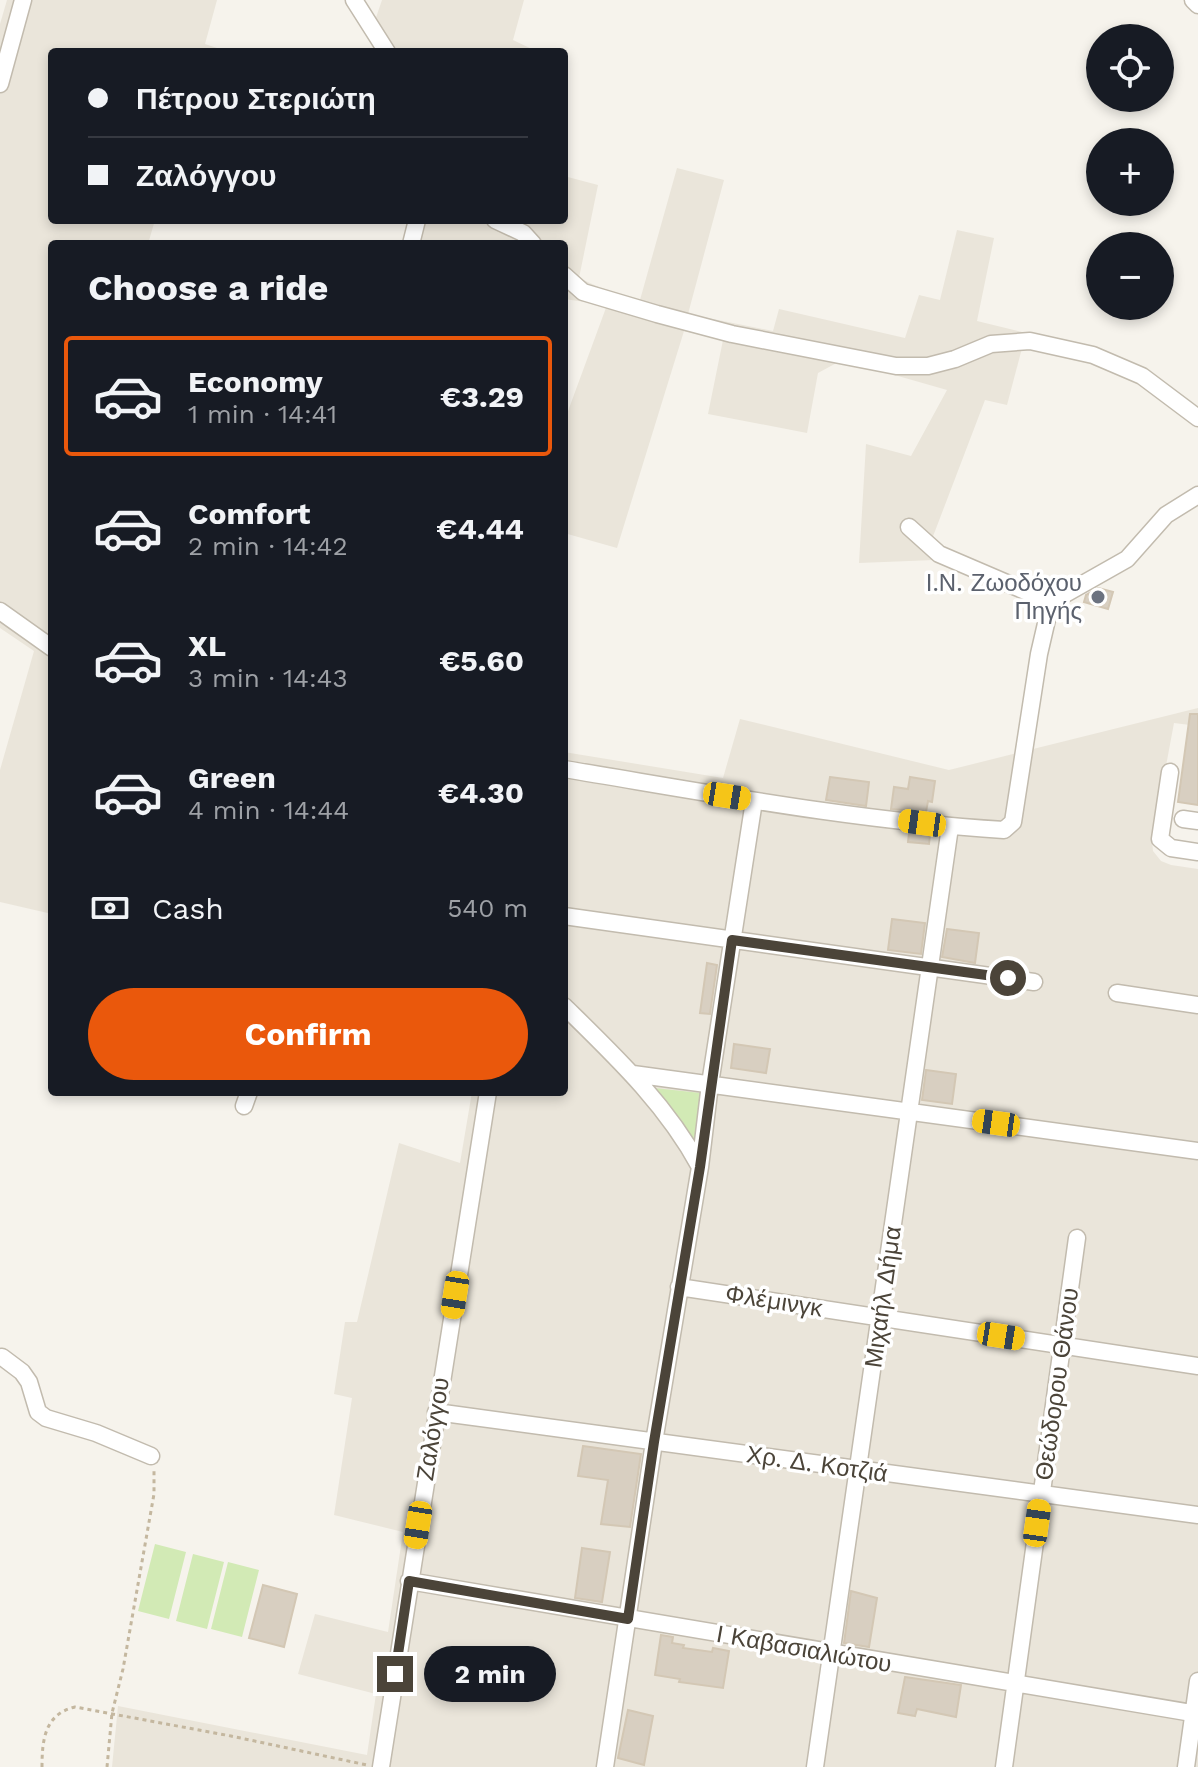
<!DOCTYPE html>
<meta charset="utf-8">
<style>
body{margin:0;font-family:"Work Sans",sans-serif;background:#242831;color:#f1f3f6;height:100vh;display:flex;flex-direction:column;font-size:30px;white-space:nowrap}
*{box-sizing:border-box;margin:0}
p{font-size:26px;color:#9ea1a6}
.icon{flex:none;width:44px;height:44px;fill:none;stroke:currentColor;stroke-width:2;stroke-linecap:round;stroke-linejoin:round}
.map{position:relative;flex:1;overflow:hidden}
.drawer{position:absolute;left:48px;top:240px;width:520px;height:856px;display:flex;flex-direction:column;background:#171b24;border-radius:8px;box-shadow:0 4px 12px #0003}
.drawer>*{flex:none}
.top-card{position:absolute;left:48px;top:48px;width:520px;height:176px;border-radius:8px;box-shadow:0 4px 12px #0003;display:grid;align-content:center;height:176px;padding:0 40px;background:#171b24}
.tools{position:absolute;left:1086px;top:24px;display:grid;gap:16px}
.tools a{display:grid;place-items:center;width:88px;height:88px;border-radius:50%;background:#171b24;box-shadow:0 4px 12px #0003;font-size:40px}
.end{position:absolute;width:36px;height:36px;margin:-18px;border:10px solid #4b4439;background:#fff;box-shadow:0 0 0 4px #fff}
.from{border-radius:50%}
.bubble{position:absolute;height:56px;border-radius:28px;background:#171b24;box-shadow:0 4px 12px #0003;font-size:26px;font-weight:700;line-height:56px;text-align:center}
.car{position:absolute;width:24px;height:48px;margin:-24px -12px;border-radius:10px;box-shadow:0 0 6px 2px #0007;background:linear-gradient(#f5c518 24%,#345 0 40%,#f5c518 0 76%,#345 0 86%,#f5c518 0)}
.top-card b{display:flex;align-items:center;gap:28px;height:76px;font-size:30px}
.top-card b+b{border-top:2px solid #363941}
.top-card i{width:20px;height:20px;background:#f1f3f6}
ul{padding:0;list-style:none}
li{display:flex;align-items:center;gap:24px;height:120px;margin:0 16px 12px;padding:0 24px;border:4px solid transparent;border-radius:8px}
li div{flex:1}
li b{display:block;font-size:30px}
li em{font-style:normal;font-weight:700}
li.on{border-color:#ea580c}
li>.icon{width:72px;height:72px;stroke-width:1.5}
h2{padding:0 40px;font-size:36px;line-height:96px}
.pay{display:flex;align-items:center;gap:20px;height:88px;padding:0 40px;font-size:30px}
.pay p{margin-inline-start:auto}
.primary-button{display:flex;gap:16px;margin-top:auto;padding:16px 40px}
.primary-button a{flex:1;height:92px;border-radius:48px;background:#ea580c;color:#fff;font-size:32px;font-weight:700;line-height:92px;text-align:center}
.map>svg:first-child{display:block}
.residential{fill:#eae5da}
.green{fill:#d2eab5}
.building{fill:#d8cfc1;stroke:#d3c7b4;stroke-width:2}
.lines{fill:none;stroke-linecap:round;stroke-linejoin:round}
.minor-casing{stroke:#c2bbae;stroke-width:19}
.path{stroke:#c4b79f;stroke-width:3;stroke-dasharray:4 4;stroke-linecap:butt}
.minor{stroke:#fff;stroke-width:16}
.route{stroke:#4b4439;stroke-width:10}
.worship-dot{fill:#6b7280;stroke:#fff;stroke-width:3}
.labels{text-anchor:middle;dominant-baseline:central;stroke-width:7;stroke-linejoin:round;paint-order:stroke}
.worship-label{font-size:24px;fill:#5b616d;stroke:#fff;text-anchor:end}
.street-label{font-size:24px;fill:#4b4439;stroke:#fff}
</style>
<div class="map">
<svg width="1198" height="1767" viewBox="0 0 1198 1767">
<rect width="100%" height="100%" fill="#f6f3ec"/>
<path class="residential" d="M7 0H217L205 44 229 52H52V220H155L148 244H52V914L0 902V770L34 651 0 628V24Z
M382 0H524L513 40 538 52H380L369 38Z
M677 168 724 180 688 314 773 331 779 309 905 338 919 295 940 300 957 230 994 238 977 321 1026 333 1007 405 985 400 932 539 951 551 934 560 859 563 866 444 911 456 947 390 842 360 818 373 807 433 708 414 723 340 684 331 617 548 564 533V422L607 305 564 299V244H402L409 220H564V176L598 185 579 278 601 288 640 300Z
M1198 708V726L1174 723 1152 841 1153 851 1161 861 1171 865 1198 869V1767H112L118 1706 367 1755 376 1694 298 1674 315 1614 388 1632 403 1532 334 1515 352 1398 334 1394 345 1322H357L399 1143 460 1163 472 1092H564V752L723 778 740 719 949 770Z"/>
<path class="green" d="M654 1088 701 1093 695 1143Z
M155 1544 186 1552 169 1619 138 1611Z
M193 1554 224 1562 207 1629 176 1621Z
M228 1562 259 1570 242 1637 211 1629Z"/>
<path class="building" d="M1098 588 1113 592 1108 609 1084 602 1086 595Z
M1190 714H1198V805L1178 802Z
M830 777 869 782 866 806 826 800Z
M910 777 935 781 932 802 928 801 926 812 891 809 894 787 908 789Z
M909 833 930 835 929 844 908 842Z
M892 919 925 923 921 954 888 950Z
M947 929 979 933 975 963 942 957Z
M707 963 717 965 710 1014 700 1013Z
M734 1044 770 1049 766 1073 731 1068Z
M926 1070 956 1074 952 1104 922 1100Z
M583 1446 641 1454 630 1527 601 1524 608 1480 578 1476Z
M582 1548 610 1552 602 1602 575 1598Z
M263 1585 297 1594 284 1647 249 1638Z
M851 1591 877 1598 869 1647 844 1643Z
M661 1635 673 1637 672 1643 684 1645 683 1648 712 1652 713 1648 729 1651 723 1688 679 1682 680 1679 655 1675Z
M905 1677 961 1685 956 1717 917 1709 915 1716 898 1713Z
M628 1710 653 1716 644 1765 618 1758Z"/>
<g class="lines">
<defs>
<path id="minor" d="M354 0 387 52
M1193 0 1198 5
M0 84 23 0
M495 220 523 233 533 244
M411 244 417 220
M564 275 583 292 657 314 732 334 896 366H928L955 359 991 344 1030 341 1093 355 1142 376 1198 418
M909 527 939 554 1051 602
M0 611 52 648
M564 769C710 793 856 821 1004 830L1013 822 1039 654 1051 602 1127 559 1166 515 1198 495
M1170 772 1160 839 1171 848 1198 852
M1183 819 1198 821
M564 916 1034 982
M1117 993 1198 1005
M564 1006C615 1056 666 1104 700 1167
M633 1074 1198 1151
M244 1106 249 1092
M679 1287 1198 1366
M2 1357 22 1372 29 1382 38 1412 46 1418 96 1433 151 1456
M436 1412 1198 1515
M409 1581 1198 1714
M381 1767 488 1092
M605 1767 654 1442 700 1167 710 1084 754 801
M815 1767 950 827
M1004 1767 1077 1238
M1186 1767 1198 1681"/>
</defs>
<use href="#minor" class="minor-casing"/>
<path class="path" d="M42 1767C42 1739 45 1714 75 1707L231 1736 367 1765
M107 1767 112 1713 123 1669 154 1494V1471"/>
<use href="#minor" class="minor"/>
</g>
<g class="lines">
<path class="route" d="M395 1674 409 1581 628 1619 654 1442 700 1167 732 940 1008 978"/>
</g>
<circle class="worship-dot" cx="1098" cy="597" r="8"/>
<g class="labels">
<g class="worship-label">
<text x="1082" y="583">Ι.Ν. Ζωοδόχου<tspan x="1082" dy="28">Πηγής</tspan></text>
</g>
<g class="street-label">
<text transform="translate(883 1297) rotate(-82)">Μιχαήλ Δήμα</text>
<text transform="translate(774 1301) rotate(9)">Φλέμινγκ</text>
<text transform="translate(1057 1384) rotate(-82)">Θεώδορου Θάνου</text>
<text transform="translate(433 1429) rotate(-81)">Ζαλόγγου</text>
<text transform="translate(817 1464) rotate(8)">Χρ. Δ. Κοτζιά</text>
<text transform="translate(804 1649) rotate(10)">Ι Καβασιαλιώτου</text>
</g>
</g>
</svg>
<div class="tools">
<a><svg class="icon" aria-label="locate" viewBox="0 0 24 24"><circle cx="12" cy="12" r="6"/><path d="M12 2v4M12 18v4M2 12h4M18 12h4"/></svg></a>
<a>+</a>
<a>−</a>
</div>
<i class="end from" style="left:1008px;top:978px"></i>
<i class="end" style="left:395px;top:1674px"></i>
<div class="bubble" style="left:424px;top:1646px;width:132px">2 min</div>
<i class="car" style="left:727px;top:796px;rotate:99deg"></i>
<i class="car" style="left:922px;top:823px;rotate:278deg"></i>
<i class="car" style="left:996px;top:1123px;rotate:278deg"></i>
<i class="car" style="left:455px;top:1295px;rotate:189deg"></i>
<i class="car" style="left:1001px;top:1336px;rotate:99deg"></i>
<i class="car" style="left:1037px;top:1523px;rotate:8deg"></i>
<i class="car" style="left:418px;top:1525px;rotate:189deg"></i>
<div class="top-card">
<b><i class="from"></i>Πέτρου Στεριώτη</b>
<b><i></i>Ζαλόγγου</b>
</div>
<section class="drawer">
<h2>Choose a ride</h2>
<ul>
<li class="on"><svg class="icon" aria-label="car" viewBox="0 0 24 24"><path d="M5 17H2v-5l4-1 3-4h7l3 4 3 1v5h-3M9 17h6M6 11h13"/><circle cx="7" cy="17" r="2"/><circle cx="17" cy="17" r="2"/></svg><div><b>Economy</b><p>1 min · 14:41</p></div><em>€3.29</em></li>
<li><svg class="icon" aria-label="car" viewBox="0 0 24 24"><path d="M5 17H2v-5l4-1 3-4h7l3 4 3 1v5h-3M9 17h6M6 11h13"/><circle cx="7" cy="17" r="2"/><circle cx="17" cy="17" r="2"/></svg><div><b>Comfort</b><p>2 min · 14:42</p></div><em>€4.44</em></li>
<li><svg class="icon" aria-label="car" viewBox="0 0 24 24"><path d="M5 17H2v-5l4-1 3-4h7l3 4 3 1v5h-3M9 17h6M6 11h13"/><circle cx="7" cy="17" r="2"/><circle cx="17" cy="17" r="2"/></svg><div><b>XL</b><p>3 min · 14:43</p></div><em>€5.60</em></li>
<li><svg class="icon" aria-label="car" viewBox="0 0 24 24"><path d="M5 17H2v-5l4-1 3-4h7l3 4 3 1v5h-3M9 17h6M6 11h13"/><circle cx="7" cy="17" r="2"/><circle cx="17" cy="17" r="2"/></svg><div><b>Green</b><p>4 min · 14:44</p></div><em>€4.30</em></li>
</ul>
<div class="pay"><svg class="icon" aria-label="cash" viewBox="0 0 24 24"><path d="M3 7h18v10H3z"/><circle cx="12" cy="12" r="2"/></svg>Cash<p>540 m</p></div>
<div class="primary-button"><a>Confirm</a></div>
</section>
</div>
